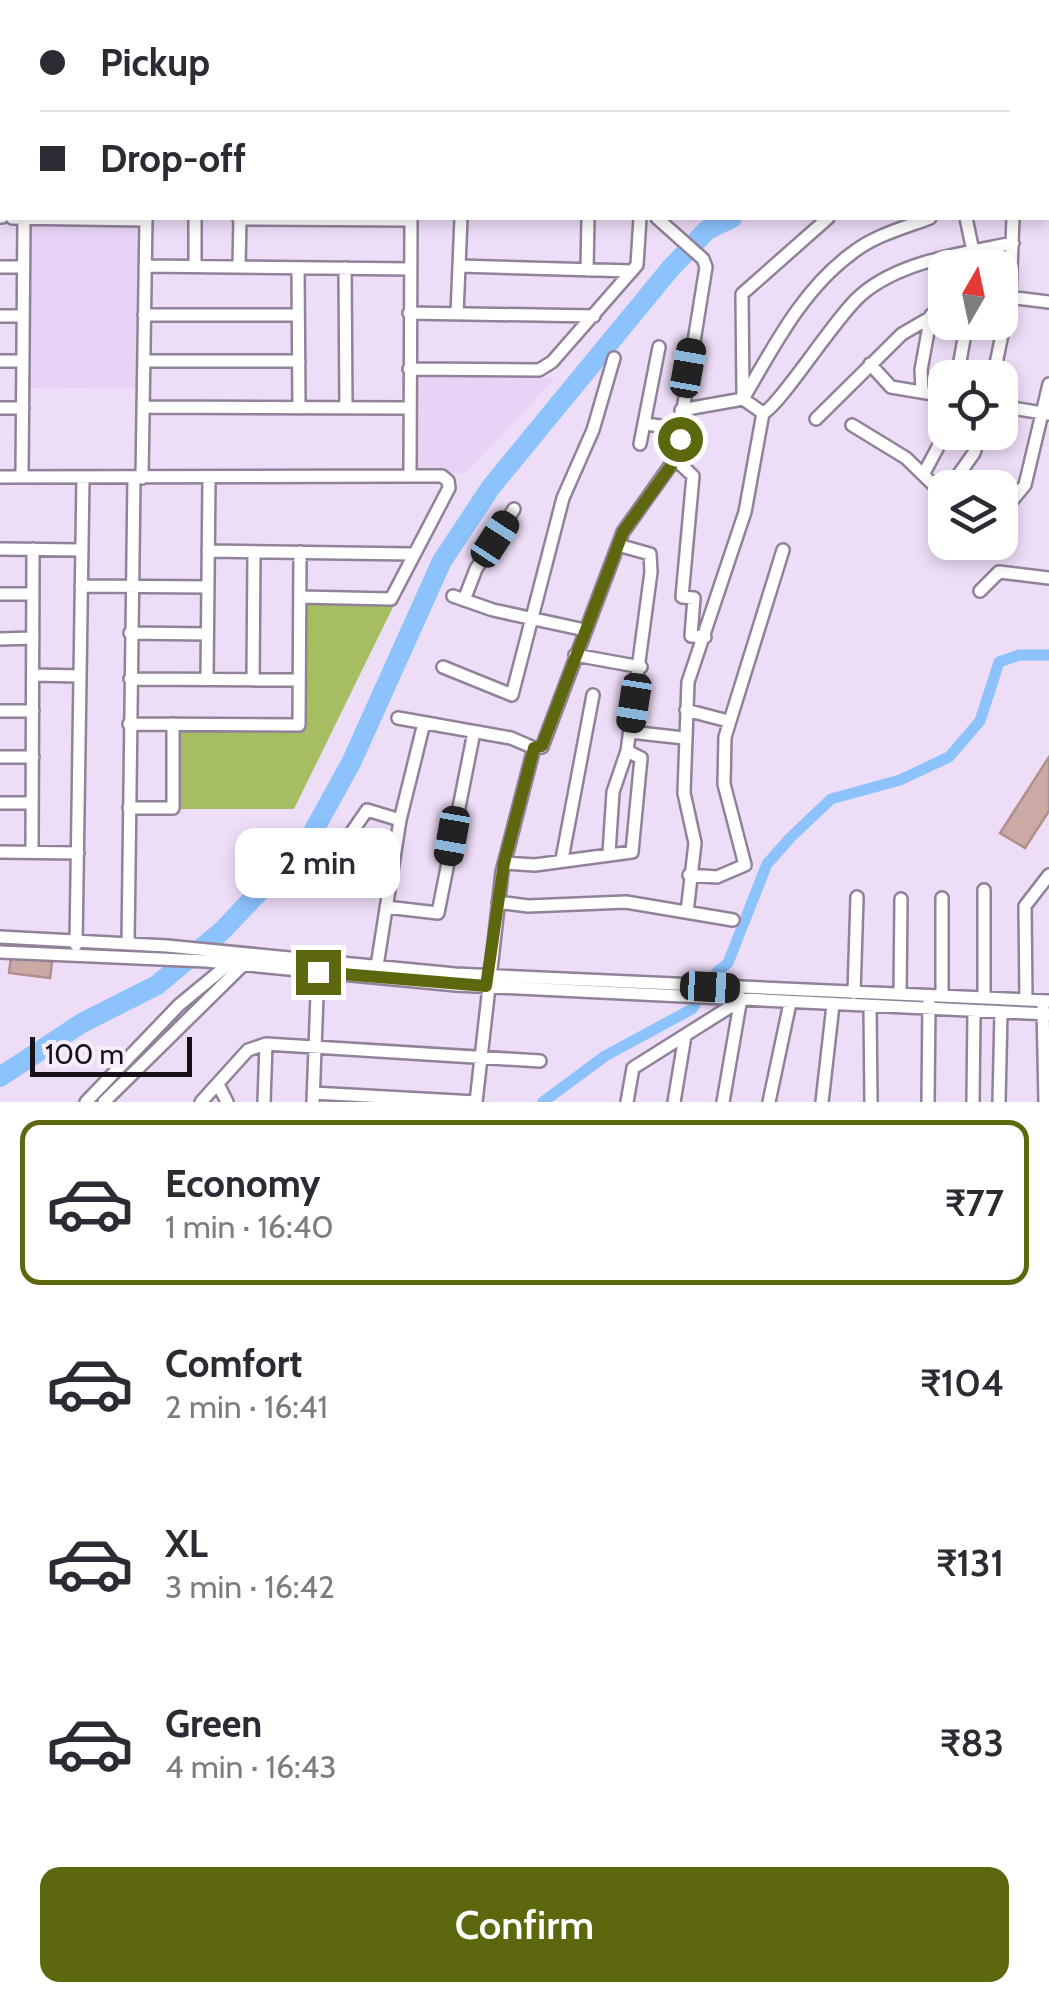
<!DOCTYPE html>
<meta charset="utf-8">
<style>
body{margin:0;font-family:Cabin,sans-serif;background:#f7f7f7;color:#2b2b33;height:100vh;display:flex;flex-direction:column;font-size:38px;white-space:nowrap}
*{box-sizing:border-box;margin:0}
p{font-size:32px;color:#7c7c81}
.icon{flex:none;width:55px;height:55px;fill:none;stroke:currentColor;stroke-width:2;stroke-linecap:round;stroke-linejoin:round}
.map{position:relative;height:1102px;overflow:hidden}
.panel{display:flex;flex-direction:column;background:#fff;flex:1}
.panel>*{flex:none}
.banner{position:absolute;left:0px;top:0px;width:1050px;height:220px;box-shadow:0 5px 15px #0003;display:grid;align-content:center;height:220px;padding:0 40px;background:#fff}
.needle{width:65px;rotate:9deg}
.tools{position:absolute;left:928px;top:250px;display:grid;gap:20px}
.tools a{display:grid;place-items:center;width:90px;height:90px;border-radius:20px;background:#fff;box-shadow:0 5px 15px #0003;font-size:50px}
.scale{position:absolute;left:30px;bottom:25px;width:162px;box-sizing:border-box;padding-left:10px;border:5px solid #17111a;border-top:0;font-size:28px;line-height:35px;white-space:nowrap;color:#17111a;-webkit-text-stroke:8px #f7edfd;paint-order:stroke}
.end{position:absolute;width:45px;height:45px;margin:-22px;border:12px solid #5d680e;background:#fff;box-shadow:0 0 0 5px #fff}
.from{border-radius:50%}
.bubble{position:absolute;height:70px;border-radius:20px;background:#fff;box-shadow:0 5px 15px #0003;font-size:32px;font-weight:600;line-height:70px;text-align:center}
.car{position:absolute;width:30px;height:60px;margin:-30px -15px;border-radius:12px;box-shadow:0 0 8px 2px #0007;background:linear-gradient(#222 24%,#8ab4d8 0 40%,#222 0 76%,#8ab4d8 0 86%,#222 0)}
.banner b{display:flex;align-items:center;gap:35px;height:95px;font-size:38px}
.banner b+b{border-top:2px solid #e1e1e2}
.banner i{width:25px;height:25px;background:#2b2b33}
ul{padding:18px 0 0;list-style:none}
li{display:flex;align-items:center;gap:30px;height:165px;margin:0 20px 15px;padding:0 20px;border:5px solid transparent;border-radius:20px}
li div{flex:1}
li b{display:block;font-size:38px}
li em{font-style:normal;font-weight:600}
li.selected{border-color:#5d680e}
li>.icon{width:90px;height:90px;stroke-width:1.5}
.primary-button{display:flex;gap:20px;margin-top:auto;padding:20px 40px}
.primary-button a{flex:1;height:115px;border-radius:20px;background:#5d680e;color:#fff;font-size:40px;font-weight:600;line-height:115px;text-align:center}
.map>svg:first-child{display:block}
.built{fill:#e8d3f4}
.green{fill:#a6be61}
.lines{fill:none;stroke-linecap:round;stroke-linejoin:round}
.canal{stroke:#8cc3fd;stroke-width:11}
.river{stroke:#8cc3fd;stroke-width:20}
.building{fill:#cbaaa5;stroke:#b0908b;stroke-width:2.5}
.minor-casing{stroke:#91829a;stroke-width:16}
.minor{stroke:#fff;stroke-width:11}
.route{stroke:#5d680e;stroke-width:12}
</style>
<div class="map">
<svg width="1049" height="1102" viewBox="0 0 1049 1102">
<rect width="100%" height="100%" fill="#eeddf7"/>
<path class="built" d="M31 224H137L136 389 30 388Z
M417 376 555 378 465 474H415Z"/>
<path class="green" d="M306 604 394 605 294 809H177V729L304 730Z"/>
<g class="lines">
<path class="canal" d="M543 1102 605 1056 692 1009 716 973 728 963 767 864 790 838 831 799 900 780 949 757 980 721 999 662 1019 655H1049"/>
<path class="river" d="M1039 2 1040 0
M0 1077 82 1023 157 985 222 931 309 839 351 763 442 561 491 487 670 269 707 230 732 218"/>
</g>
<path class="building" d="M1049 757V811L1025 848 1000 833Z
M11 957 52 962 50 978 9 973Z"/>
<g class="lines">
<defs>
<path id="minor" d="M407 0V2
M15 2V0
M53 2V0
M564 2 565 0
M0 3H2
M1048 16H1049
M0 71H2
M0 171H2
M1048 188 1049 187
M0 217H2
M12 218 146 220
M966 218 973 251
M239 219 411 220
M145 266 410 269
M195 266V218
M459 266 632 271
M0 267H23
M239 267 240 218
M298 268 299 408
M345 268 346 408
M587 270 588 218
M1000 296 1049 302
M409 313 594 316
M457 314 461 218
M144 315H298
M0 316H23
M0 361H23
M144 361H299
M870 364 891 387 945 396
M409 369 539 370 552 362 637 265 640 218
M957 378 967 322
M993 378 1010 296 1013 218
M922 390 921 370 931 315
M743 394 742 294 828 218
M743 399C773 348 802 290 851 254 873 236 903 228 930 218
M1000 406 1049 414
M143 407 408 408
M0 408H23
M681 410 743 399 763 413 745 512 688 682 684 793 695 843 687 912
M763 413C779 407 836 316 861 295 900 261 964 253 1013 243
M816 419 902 334 945 309
M646 424 680 429
M852 425 906 458 945 496
M640 444 659 347
M675 459 693 476 682 597 694 598 691 636 705 637
M924 473 946 432
M410 476 411 218
M0 477 410 476H442L448 481 449 488 391 599 300 597
M22 477 24 218
M142 478 146 218
M949 488 974 453 981 432
M1000 515 1025 485 1049 384
M0 549 82 550
M208 551 412 554
M81 586 208 587
M980 591 999 572 1049 578
M0 594H33
M453 596 493 610 585 630
M464 600 476 569 514 509
M130 633 207 634
M0 639 33 638
M575 655 641 667
M443 667 512 695 563 498 593 430 614 358
M33 675 80 676
M130 679 299 680
M207 679 209 478
M253 680 254 552
M686 710 728 721
M0 711H33
M398 718 511 738 534 748
M129 724 299 725 300 552
M630 732 684 738
M0 757H33
M0 803H32
M129 808H173V724
M0 852 78 853
M32 852 33 549
M609 853 613 792 627 751 651 572 650 554 618 545
M336 855 367 810 400 820
M562 859 593 695
M504 863 535 865 632 852 641 758 627 751
M689 875 717 877 745 865 724 784 725 737 783 550
M984 890V998
M498 902 528 906 626 902 733 920
M386 907 438 913 474 732
M0 937 167 946 455 974 1049 1001
M128 944 134 478
M76 945 83 477
M0 952 206 961 456 985 1049 1014
M377 966 400 820 424 723
M854 993 857 897
M900 994 901 899
M942 996V898
M1026 1000 1025 906 1049 875
M870 1006 871 1102
M1043 1006 1045 1102
M218 1084 227 1102
M313 1093 476 1102
M86 1102 179 1005 230 963
M104 1102 246 962
M201 1102 248 1050 266 1044 540 1061
M264 1102 266 1044
M313 1102 318 969
M476 1102 502 872 534 748 542 747 623 532 675 459 706 267 703 259 657 218
M627 1102 633 1068 741 1000
M674 1102 685 1036
M723 1102 741 998
M769 1102 790 1003
M822 1102 833 1005
M928 1102 929 1001
M973 1102 974 1011
M999 1102 1001 1012"/>
</defs>
<use href="#minor" class="minor-casing"/>
<use href="#minor" class="minor"/>
</g>
<g class="lines">
<path class="route" d="M318 972 486 986 504 863 534 748 542 746 623 532 675 460 680 439"/>
</g>
</svg>
<div class="tools">
<a><svg class="needle" viewBox="-14 -14 28 28"><path d="M0-13l5 13h-10z" fill="#e53935"/><path d="M0 13l5-13h-10z" fill="#7c7c81"/></svg></a>
<a><svg class="icon" aria-label="locate" viewBox="0 0 24 24"><circle cx="12" cy="12" r="6"/><path d="M12 2v4M12 18v4M2 12h4M18 12h4"/></svg></a>
<a><svg class="icon" aria-label="layers" viewBox="0 0 24 24"><path d="M12 4l9 5-9 5-9-5zM3 14l9 5 9-5"/></svg></a>
</div>
<div class="scale">100 m</div>
<i class="end from" style="left:680px;top:439px"></i>
<i class="end" style="left:318px;top:972px"></i>
<div class="bubble" style="left:235px;top:828px;width:165px">2 min</div>
<i class="car" style="left:688px;top:368px;rotate:10deg"></i>
<i class="car" style="left:495px;top:539px;rotate:33deg"></i>
<i class="car" style="left:634px;top:703px;rotate:189deg"></i>
<i class="car" style="left:452px;top:836px;rotate:190deg"></i>
<i class="car" style="left:710px;top:987px;rotate:93deg"></i>
<div class="banner">
<b><i class="from"></i>Pickup</b>
<b><i></i>Drop-off</b>
</div>
</div>
<section class="panel">
<ul>
<li class="selected"><svg class="icon" aria-label="car" viewBox="0 0 24 24"><path d="M5 17H2v-5l4-1 3-4h7l3 4 3 1v5h-3M9 17h6M6 11h13"/><circle cx="7" cy="17" r="2"/><circle cx="17" cy="17" r="2"/></svg><div><b>Economy</b><p>1 min · 16:40</p></div><em>₹77</em></li>
<li><svg class="icon" aria-label="car" viewBox="0 0 24 24"><path d="M5 17H2v-5l4-1 3-4h7l3 4 3 1v5h-3M9 17h6M6 11h13"/><circle cx="7" cy="17" r="2"/><circle cx="17" cy="17" r="2"/></svg><div><b>Comfort</b><p>2 min · 16:41</p></div><em>₹104</em></li>
<li><svg class="icon" aria-label="car" viewBox="0 0 24 24"><path d="M5 17H2v-5l4-1 3-4h7l3 4 3 1v5h-3M9 17h6M6 11h13"/><circle cx="7" cy="17" r="2"/><circle cx="17" cy="17" r="2"/></svg><div><b>XL</b><p>3 min · 16:42</p></div><em>₹131</em></li>
<li><svg class="icon" aria-label="car" viewBox="0 0 24 24"><path d="M5 17H2v-5l4-1 3-4h7l3 4 3 1v5h-3M9 17h6M6 11h13"/><circle cx="7" cy="17" r="2"/><circle cx="17" cy="17" r="2"/></svg><div><b>Green</b><p>4 min · 16:43</p></div><em>₹83</em></li>
</ul>
<div class="primary-button"><a>Confirm</a></div>
</section>
